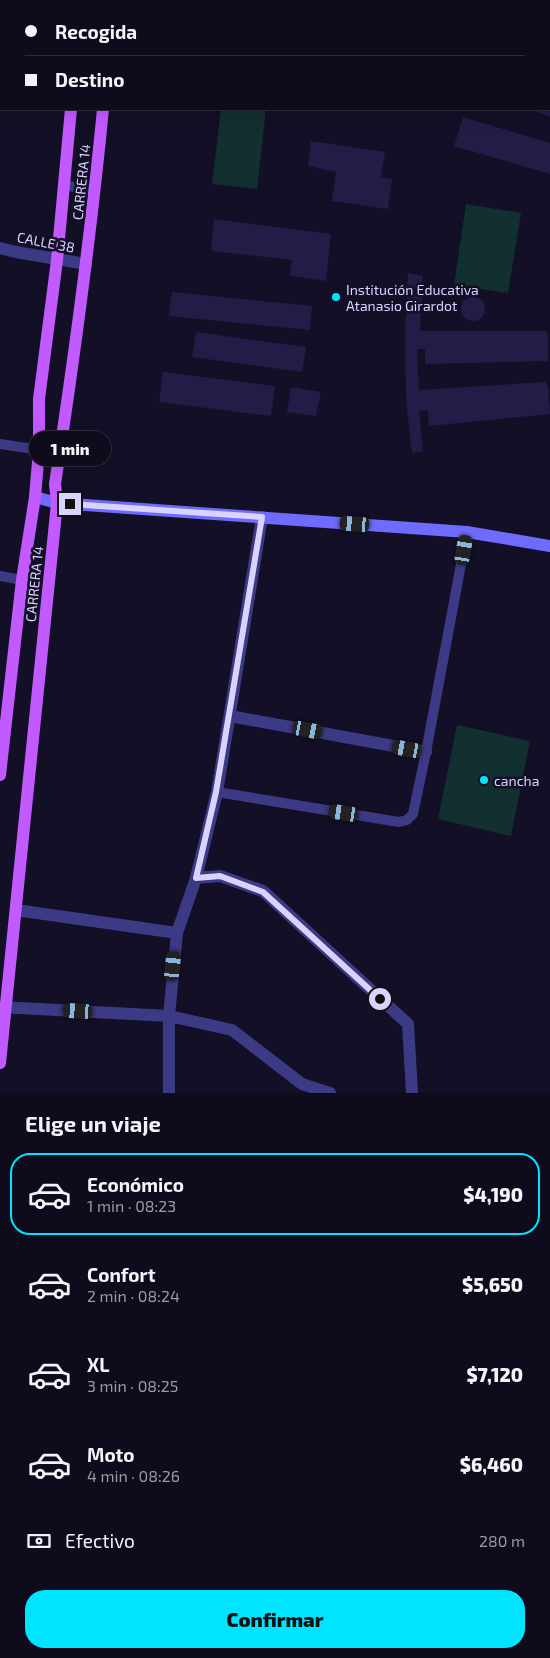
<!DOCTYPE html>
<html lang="es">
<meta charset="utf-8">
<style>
body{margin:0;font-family:"Exo 2",sans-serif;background:#171425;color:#f1f3f6;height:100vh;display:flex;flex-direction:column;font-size:19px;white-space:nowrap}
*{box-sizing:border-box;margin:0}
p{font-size:16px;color:#9b9ba3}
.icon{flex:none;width:28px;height:28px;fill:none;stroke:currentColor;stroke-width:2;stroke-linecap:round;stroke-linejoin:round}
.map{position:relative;height:1093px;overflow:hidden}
.panel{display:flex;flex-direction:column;background:#0e0b1c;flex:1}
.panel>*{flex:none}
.hud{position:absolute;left:0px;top:0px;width:550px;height:110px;box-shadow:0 5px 20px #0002,0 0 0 1px #2e2b3b;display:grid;align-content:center;height:110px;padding:0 25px;background:#0e0b1c}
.end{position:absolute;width:22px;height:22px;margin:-11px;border:6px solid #d9d4ff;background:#111;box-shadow:0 0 0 2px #111}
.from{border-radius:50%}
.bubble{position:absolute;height:35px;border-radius:18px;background:#0e0b1c;box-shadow:0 5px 20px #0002,0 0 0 1px #2e2b3b;font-size:16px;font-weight:800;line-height:35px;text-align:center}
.car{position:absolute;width:15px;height:30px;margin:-15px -8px;border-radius:6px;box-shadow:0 0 4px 1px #0007;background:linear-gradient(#222 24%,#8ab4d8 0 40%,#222 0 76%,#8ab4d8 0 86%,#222 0)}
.hud b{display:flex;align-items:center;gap:18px;height:48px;font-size:19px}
.hud b+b{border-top:1px solid #2e2b3b}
.hud i{width:12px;height:12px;background:#f1f3f6}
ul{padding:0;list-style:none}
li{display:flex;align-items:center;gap:15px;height:82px;margin:0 10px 8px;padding:0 15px;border:2px solid transparent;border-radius:20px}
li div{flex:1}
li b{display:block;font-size:19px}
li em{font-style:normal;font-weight:800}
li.current{border-color:#00e5ff}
li>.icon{width:45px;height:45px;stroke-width:1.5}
h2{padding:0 25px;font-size:22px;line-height:60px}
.pay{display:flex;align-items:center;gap:12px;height:55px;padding:0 25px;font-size:19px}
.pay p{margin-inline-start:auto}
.primary-button{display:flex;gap:10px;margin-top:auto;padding:10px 25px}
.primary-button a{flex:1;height:58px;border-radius:20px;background:#00e5ff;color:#111;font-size:20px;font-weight:800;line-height:58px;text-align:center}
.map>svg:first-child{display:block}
.green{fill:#12302f}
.building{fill:#241b47}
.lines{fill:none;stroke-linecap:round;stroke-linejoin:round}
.lane{stroke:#3d3a85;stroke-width:10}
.street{stroke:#3d3a85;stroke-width:12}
.secondary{stroke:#6f6bff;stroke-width:12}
.primary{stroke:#c25bff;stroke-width:12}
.route{stroke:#d9d4ff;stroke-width:6}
.poi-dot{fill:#00e5ff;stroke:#130f26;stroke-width:2}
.labels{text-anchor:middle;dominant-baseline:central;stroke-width:5;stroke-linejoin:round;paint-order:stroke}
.street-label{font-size:14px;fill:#d9d4ff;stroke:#130f26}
.poi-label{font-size:14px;fill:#d9d4ff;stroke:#130f26;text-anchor:start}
</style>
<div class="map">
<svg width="550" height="1093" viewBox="0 0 550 1093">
<rect width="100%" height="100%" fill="#130f26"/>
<path class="green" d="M221 109H266L257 189 212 184Z
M466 204 521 213 508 293 454 285Z
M457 725 530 741 511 836 438 819Z"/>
<path class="building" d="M529 109H550V117Z
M463 117 550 143V174L454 146Z
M311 141 385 152 381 177 392 179 388 209 332 201 336 172 308 166Z
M214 219 331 234 326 281 290 276 292 260 211 251Z
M408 273 423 276 420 331H547L548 336V361L425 364V349H417L419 390 545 382 548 387 550 414 429 426 428 410 419 411 423 451 412 453 406 399 405 334Z
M172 292 312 306 310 330 169 316Z
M461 309a12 12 0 1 1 24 0a12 12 0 1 1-24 0Z
M196 332 306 347 302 372 192 357Z
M163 372 275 386 271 416 159 402Z
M291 387 321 392 316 416 287 412Z"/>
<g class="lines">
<path class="lane" d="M64 185 95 191
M0 444 60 453
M0 576 22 580
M217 792 399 822 407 820 413 814 426 752 467 532"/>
<path class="street" d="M0 248 16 252 86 264
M230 716 426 752
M196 878 220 876 263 891 408 1024 412 1093
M16 910 177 933
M0 1007 169 1016 232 1030 302 1084 330 1093
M169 1093V1016L177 933 196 878 217 792 262 517"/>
<path class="secondary" d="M35 497 57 503 467 532 550 546"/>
<path class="primary" d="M81 1V0
M114 1V0
M0 775 22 580 35 497 39 450V399L57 260 71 109
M0 1063 57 503 55 484C74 359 91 234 103 109"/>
</g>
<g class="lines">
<path class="route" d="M70 504 262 517 216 792 196 878 220 876 263 892 380 999"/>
</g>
<g class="poi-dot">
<circle cx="336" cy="297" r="5"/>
<circle cx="484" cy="780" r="5"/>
</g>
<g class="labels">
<g class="street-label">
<text transform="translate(81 182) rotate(-84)">CARRERA 14</text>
<text transform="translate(46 242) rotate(11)">CALLE 38</text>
<text transform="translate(34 584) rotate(-84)">CARRERA 14</text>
</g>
<g class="poi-label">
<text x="346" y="289">Institución Educativa<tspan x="346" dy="16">Atanasio Girardot</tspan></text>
<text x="494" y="780">cancha</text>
</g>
</g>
</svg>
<i class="end from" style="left:380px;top:999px"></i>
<i class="end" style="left:70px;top:504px"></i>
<div class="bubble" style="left:29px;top:431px;width:82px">1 min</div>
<i class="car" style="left:355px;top:524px;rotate:274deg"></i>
<i class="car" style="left:464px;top:550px;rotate:10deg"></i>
<i class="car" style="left:308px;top:730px;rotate:101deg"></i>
<i class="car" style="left:407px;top:749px;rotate:280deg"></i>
<i class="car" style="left:344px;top:813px;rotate:279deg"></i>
<i class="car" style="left:173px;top:966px;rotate:6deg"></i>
<i class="car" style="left:78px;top:1011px;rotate:273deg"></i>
<div class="hud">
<b><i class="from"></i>Recogida</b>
<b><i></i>Destino</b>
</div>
</div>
<section class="panel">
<h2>Elige un viaje</h2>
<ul>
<li class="current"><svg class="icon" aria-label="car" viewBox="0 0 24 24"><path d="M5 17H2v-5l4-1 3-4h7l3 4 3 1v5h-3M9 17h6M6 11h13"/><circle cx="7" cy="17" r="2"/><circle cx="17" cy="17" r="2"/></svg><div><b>Económico</b><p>1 min · 08:23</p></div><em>$4,190</em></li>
<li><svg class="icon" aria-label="car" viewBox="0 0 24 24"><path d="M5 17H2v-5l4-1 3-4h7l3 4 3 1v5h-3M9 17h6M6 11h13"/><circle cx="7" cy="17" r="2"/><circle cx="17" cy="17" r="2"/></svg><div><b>Confort</b><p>2 min · 08:24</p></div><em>$5,650</em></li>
<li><svg class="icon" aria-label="car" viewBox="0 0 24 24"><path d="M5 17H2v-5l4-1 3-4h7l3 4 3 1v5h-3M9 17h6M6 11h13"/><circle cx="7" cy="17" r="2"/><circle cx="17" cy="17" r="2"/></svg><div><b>XL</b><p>3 min · 08:25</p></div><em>$7,120</em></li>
<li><svg class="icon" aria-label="car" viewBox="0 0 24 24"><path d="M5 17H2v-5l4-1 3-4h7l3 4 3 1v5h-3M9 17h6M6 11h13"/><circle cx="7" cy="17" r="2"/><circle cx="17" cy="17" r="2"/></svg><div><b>Moto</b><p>4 min · 08:26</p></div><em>$6,460</em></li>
</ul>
<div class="pay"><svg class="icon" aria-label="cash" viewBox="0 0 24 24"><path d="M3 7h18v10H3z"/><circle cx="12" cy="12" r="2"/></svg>Efectivo<p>280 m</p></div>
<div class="primary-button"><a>Confirmar</a></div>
</section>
